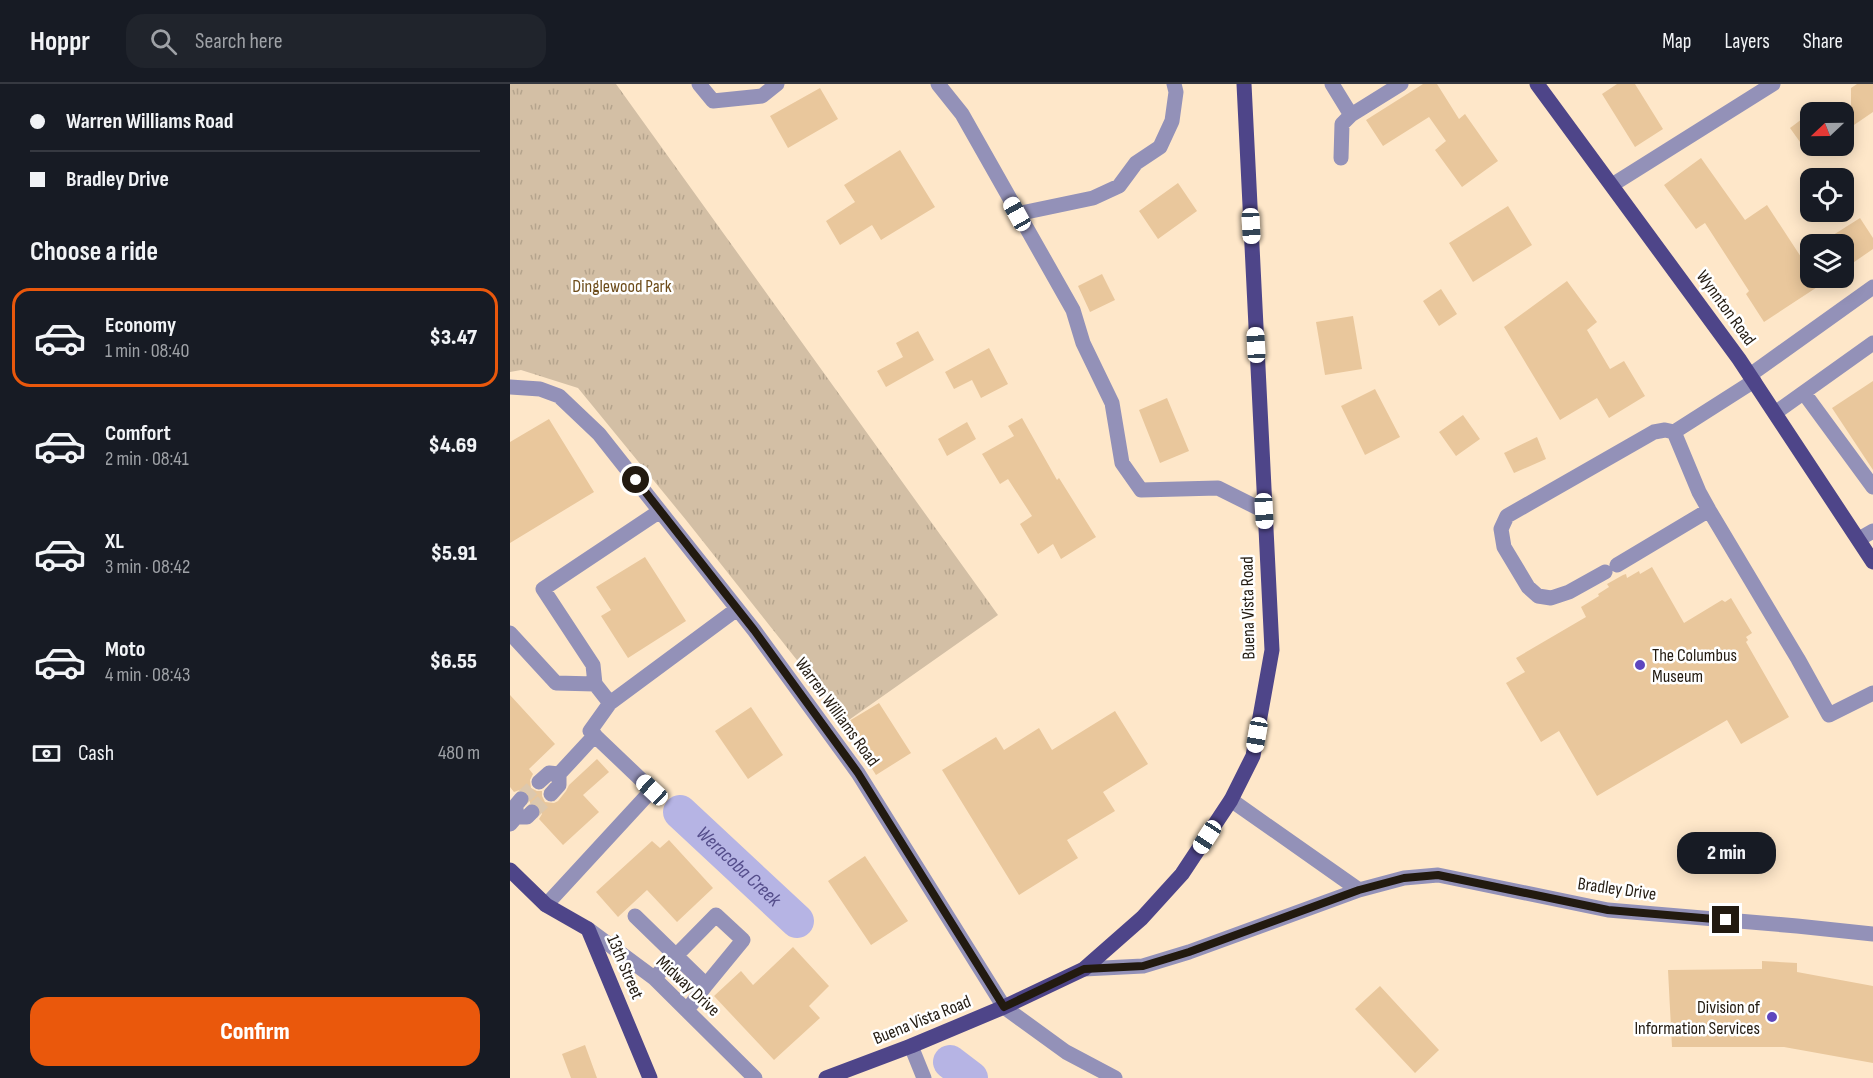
<!DOCTYPE html>
<meta charset="utf-8">
<style>
body{margin:0;font-family:"Sofia Sans Condensed",sans-serif;background:#20242c;color:#f1f3f6;height:100vh;display:flex;flex-direction:column;font-size:22px;white-space:nowrap}
*{box-sizing:border-box;margin:0}
p{font-size:20px;color:#9ea1a6}
.icon{flex:none;width:33px;height:33px;fill:none;stroke:currentColor;stroke-width:2;stroke-linecap:round;stroke-linejoin:round}
.map{position:relative;flex:1;overflow:hidden}
.sheet{display:flex;flex-direction:column;background:#171b24;width:510px}
.sheet>*{flex:none}
.banner{display:grid;align-content:center;height:132px;padding:0 30px;background:#171b24}
.needle{width:39px;rotate:248deg}
.controls{position:absolute;left:1290px;top:18px;display:grid;gap:12px}
.controls a{display:grid;place-items:center;width:54px;height:54px;border-radius:12px;background:#171b24;box-shadow:0 3px 15px #0003;font-size:30px}
.end{position:absolute;width:27px;height:27px;margin:-14px;border:8px solid #221a10;background:#fff;box-shadow:0 0 0 3px #fff}
.from{border-radius:50%}
.bubble{position:absolute;height:42px;border-radius:18px;background:#171b24;box-shadow:0 3px 15px #0003;font-size:20px;font-weight:800;line-height:42px;text-align:center}
.car{position:absolute;width:18px;height:36px;margin:-18px -9px;border-radius:8px;box-shadow:0 0 4px 2px #0007;background:linear-gradient(#fff 24%,#345 0 40%,#fff 0 76%,#345 0 86%,#fff 0)}
.banner b{display:flex;align-items:center;gap:21px;height:57px;font-size:22px}
.banner b+b{border-top:2px solid #363941}
.banner i{width:15px;height:15px;background:#f1f3f6}
ul{padding:0;list-style:none}
li{display:flex;align-items:center;gap:18px;height:99px;margin:0 12px 9px;padding:0 18px;border:3px solid transparent;border-radius:18px}
li div{flex:1}
li b{display:block;font-size:22px}
li em{font-style:normal;font-weight:800}
li.on{border-color:#ea580c}
li>.icon{width:54px;height:54px;stroke-width:1.5}
h2{padding:0 30px;font-size:27px;line-height:72px}
.pay{display:flex;align-items:center;gap:15px;height:66px;padding:0 30px;font-size:22px}
.pay p{margin-inline-start:auto}
.action{display:flex;gap:12px;margin-top:auto;padding:12px 30px}
.action a{flex:1;height:69px;border-radius:18px;background:#ea580c;color:#fff;font-size:24px;font-weight:800;line-height:69px;text-align:center}
header{display:flex;align-items:center;gap:36px;box-sizing:border-box;height:84px;padding:0 30px;background:#171b24;border-bottom:2px solid #363941}
header strong{font-size:28px}
nav{display:flex;gap:33px;margin-inline-start:auto;font-size:21px}
.search{width:420px;height:54px;background:#20242c;display:flex;align-items:center;gap:15px;box-sizing:border-box;padding:0 21px;border-radius:18px;color:#9ea1a6;font-size:22px}
main{display:flex;flex:1;min-height:0}
.map>svg:first-child{display:block}
.grass{fill:url(#grass-tufts)}
.lines{fill:none;stroke-linecap:round;stroke-linejoin:round}
.river{stroke:#b6b4e4;stroke-width:34}
.building{fill:#e9c79c}
.minor-tunnel{stroke:#ddc8ad;stroke-width:15;stroke-dasharray:15 8;stroke-linecap:butt}
.minor{stroke:#9391b8;stroke-width:15}
.major{stroke:#4e4589;stroke-width:15}
.route{stroke:#221a10;stroke-width:8}
.poi-dot{fill:#5e46be;stroke:#fff;stroke-width:2}
.labels{text-anchor:middle;dominant-baseline:central;stroke-width:5;stroke-linejoin:round;paint-order:stroke}
.park-label{font-size:18px;fill:#6d4c1a;stroke:#fff}
.street-label{font-size:18px;fill:#221a10;stroke:#fff}
.poi-label{font-size:18px;fill:#221a10;stroke:#fff;text-anchor:start}
.water-label{font-size:20px;font-style:italic;fill:#544d8b;stroke:#fff}
</style>
<header>
<strong>Hoppr</strong>
<div class="search"><svg class="icon" aria-label="search" viewBox="0 0 24 24"><circle cx="10" cy="10" r="6"/><path d="M15 15l6 6"/></svg>Search here</div>
<nav><a>Map</a><a>Layers</a><a>Share</a></nav>
</header>
<main>
<section class="sheet">
<div class="banner">
<b><i class="from"></i>Warren Williams Road</b>
<b><i></i>Bradley Drive</b>
</div>
<h2>Choose a ride</h2>
<ul>
<li class="on"><svg class="icon" aria-label="car" viewBox="0 0 24 24"><path d="M5 17H2v-5l4-1 3-4h7l3 4 3 1v5h-3M9 17h6M6 11h13"/><circle cx="7" cy="17" r="2"/><circle cx="17" cy="17" r="2"/></svg><div><b>Economy</b><p>1 min · 08:40</p></div><em>$3.47</em></li>
<li><svg class="icon" aria-label="car" viewBox="0 0 24 24"><path d="M5 17H2v-5l4-1 3-4h7l3 4 3 1v5h-3M9 17h6M6 11h13"/><circle cx="7" cy="17" r="2"/><circle cx="17" cy="17" r="2"/></svg><div><b>Comfort</b><p>2 min · 08:41</p></div><em>$4.69</em></li>
<li><svg class="icon" aria-label="car" viewBox="0 0 24 24"><path d="M5 17H2v-5l4-1 3-4h7l3 4 3 1v5h-3M9 17h6M6 11h13"/><circle cx="7" cy="17" r="2"/><circle cx="17" cy="17" r="2"/></svg><div><b>XL</b><p>3 min · 08:42</p></div><em>$5.91</em></li>
<li><svg class="icon" aria-label="car" viewBox="0 0 24 24"><path d="M5 17H2v-5l4-1 3-4h7l3 4 3 1v5h-3M9 17h6M6 11h13"/><circle cx="7" cy="17" r="2"/><circle cx="17" cy="17" r="2"/></svg><div><b>Moto</b><p>4 min · 08:43</p></div><em>$6.55</em></li>
</ul>
<div class="pay"><svg class="icon" aria-label="cash" viewBox="0 0 24 24"><path d="M3 7h18v10H3z"/><circle cx="12" cy="12" r="2"/></svg>Cash<p>480 m</p></div>
<div class="action"><a>Confirm</a></div>
</section>
<div class="map">
<svg width="1363" height="994" viewBox="0 0 1363 994">
<defs>
<pattern id="grass-tufts" width="24" height="20" patternUnits="userSpaceOnUse" patternTransform="scale(1.5)"><rect width="24" height="20" fill="#d3bfa5"/><path d="M3 7l-1-3M5 7V3M7 7l1-3M15 17l-1-3M17 17v-4M19 17l1-3" fill="none" stroke="#b5a48d"/></pattern>
</defs>
<rect width="100%" height="100%" fill="#fee7c9"/>
<path class="grass" d="M0 0H106L488 531 336 638 176 436 68 304 11 286 0 288Z"/>
<g class="lines">
<g class="river">
<path id="s1" d="M170 728 287 837"/>
<path d="M440 978 461 994"/>
</g>
</g>
<path class="building" d="M913 0H927L949 35 955 30 988 77 952 103 925 66 936 57 919 33 873 62 856 36Z
M1107 0H1125L1153 45 1125 63 1092 10Z
M1347 0H1363V28L1341 43V4Z
M310 4 328 35 278 64 260 32Z
M1300 29V72L1280 44Z
M390 66 425 123 371 156 362 141 330 161 316 137 345 118 334 101Z
M1191 74 1235 136 1257 121 1291 173 1300 166V194H1321L1254 238 1236 210 1239 207 1195 139 1186 145 1154 101Z
M668 99 687 127 648 155 629 127Z
M998 122 1022 161 963 198 939 159Z
M1350 134 1363 154V165L1334 185V160H1309Z
M592 190 605 216 580 228 568 202Z
M1057 197 1087 238 1077 246 1100 285 1114 277 1135 312 1099 334 1087 314 1050 336 994 243Z
M931 205 947 230 929 242 913 217Z
M843 232 852 285 815 291 806 238Z
M408 247 424 276 376 303 367 287 393 273 386 259Z
M479 264 498 300 471 314 462 296 444 305 435 288Z
M1363 297V386L1322 324Z
M865 305 890 353 855 371 831 322Z
M657 314 679 367 650 379 629 326Z
M953 331 970 355 946 372 929 348Z
M512 334 547 396 549 394 586 453 551 475 543 460 528 470 510 440 522 432 498 395 490 400 472 370 504 352 498 342Z
M39 335 84 408 0 459V358Z
M457 338 466 355 437 372 428 355Z
M1027 353 1036 375 1004 389 994 369Z
M135 473 176 537 118 574 91 532 101 526 86 503Z
M1142 483 1174 539 1212 516 1215 518 1221 514 1242 549 1236 553 1238 556 1236 558 1279 633 1231 660 1217 636 1087 712 1049 647 1031 658 996 599 1015 588 1006 574 1076 533 1071 523 1089 512 1088 510 1099 503 1097 500 1113 491 1116 490 1117 494 1129 487 1130 490Z
M0 611 45 660 19 685 23 690 20 696 21 704 27 707H32V712L35 718 44 719 48 717 56 707 59 701 87 675 99 688 73 711 89 728 53 761 29 735 32 730 31 725 25 719H20V712L18 708 12 705 4 708 0 703Z
M369 619 401 669 366 691 334 640Z
M241 623 273 671 238 695 205 647Z
M605 627 638 680 593 708 605 727 557 756 568 774 509 811 432 686 486 653 494 666 529 644 542 666Z
M159 756 203 804 167 838 137 806 108 833 86 808 142 757 150 764Z
M355 772 398 837 361 861 318 797Z
M283 863 319 902 299 922 310 934 264 976 204 912 231 887 243 901Z
M1252 877 1287 879V888L1363 902V979L1274 963H1162L1158 886 1252 885Z
M870 902 929 966 905 989 845 925Z
M75 961 87 994H61L52 970Z"/>
<g class="lines">
<path class="minor-tunnel" d="M11 715 29 698
M22 728 41 710"/>
<path class="minor" d="M189 0 203 17 252 12 267 0
M428 0 452 30 563 226 573 259 602 319 612 379 631 406 708 404 754 427
M822 0 841 31 832 40 831 74
M841 31 891 0
M1102 101 1263 0
M507 130 583 114 609 102 626 79 650 63 662 37 666 8 664 0
M1240 291 1363 203
M0 303 30 305 49 312 89 350 244 546 348 689 494 923 556 968 605 994
M1294 309 1363 403
M1265 329 1363 259
M1164 348 1189 408 1199 426 1288 575 1319 631 1363 609
M1349 455 1363 447
M1107 481 1199 426
M1095 488 1059 508 1041 514 1028 512 1018 503 994 463 991 445 997 432 1144 348 1155 346 1164 348 1244 297
M0 549 46 599 85 600 100 619
M85 600 83 581 33 505 150 427
M29 698 39 689 49 690
M41 710 49 701V690L85 651
M721 716 849 806
M6 733V721L11 715
M0 740 6 733H17L22 728
M36 821 142 706 80 647 100 619 227 525
M125 832 196 901 233 856 206 831 144 894
M78 845 144 894 245 994
M574 885 633 882 679 868 849 806 894 794 928 791 1098 826 1287 842 1363 850
M177 926 196 901
M401 962 414 994"/>
<path class="major" d="M1027 0 1229 275 1363 478
M0 786 36 821 78 845 140 994
M316 994 401 962 494 923 574 885 632 834 672 790 721 716 743 672 762 566 734 0"/>
</g>
<g class="lines">
<path class="route" d="M126 396 244 546 348 689 494 923 574 885 633 882 679 868 849 806 894 794 928 791 1098 826 1216 836"/>
</g>
<g class="poi-dot">
<circle cx="1130" cy="581" r="6"/>
<circle cx="1262" cy="933" r="6"/>
</g>
<g class="labels">
<g class="park-label">
<text x="112" y="202">Dinglewood Park</text>
</g>
<g class="street-label">
<text transform="translate(1216 224) rotate(54)">Wynnton Road</text>
<text transform="translate(738 524) rotate(-91)">Buena Vista Road</text>
<text transform="translate(327 628) rotate(54)">Warren Williams Road</text>
<text transform="translate(1107 805) rotate(8)">Bradley Drive</text>
<text transform="translate(115 883) rotate(67)">13th Street</text>
<text transform="translate(178 902) rotate(43)">Midway Drive</text>
<text transform="translate(412 936) rotate(-22)">Buena Vista Road</text>
</g>
<g class="poi-label">
<text x="1142" y="571">The Columbus<tspan x="1142" dy="21">Museum</tspan></text>
<text x="1250" y="923" text-anchor="end">Division of<tspan x="1250" dy="21">Information Services</tspan></text>
</g>
<g class="water-label">
<text stroke="none"><textPath href="#s1" startOffset="80">Weracoba Creek</textPath></text>
</g>
</g>
</svg>
<div class="controls">
<a><svg class="needle" viewBox="-14 -14 28 28"><path d="M0-13l5 13h-10z" fill="#e53935"/><path d="M0 13l5-13h-10z" fill="#9ea1a6"/></svg></a>
<a><svg class="icon" aria-label="locate" viewBox="0 0 24 24"><circle cx="12" cy="12" r="6"/><path d="M12 2v4M12 18v4M2 12h4M18 12h4"/></svg></a>
<a><svg class="icon" aria-label="layers" viewBox="0 0 24 24"><path d="M12 4l9 5-9 5-9-5zM3 14l9 5 9-5"/></svg></a>
</div>
<i class="end from" style="left:126px;top:396px"></i>
<i class="end" style="left:1216px;top:836px"></i>
<div class="bubble" style="left:1167px;top:748px;width:99px">2 min</div>
<i class="car" style="left:507px;top:130px;rotate:331deg"></i>
<i class="car" style="left:741px;top:142px;rotate:177deg"></i>
<i class="car" style="left:746px;top:261px;rotate:357deg"></i>
<i class="car" style="left:754px;top:427px;rotate:177deg"></i>
<i class="car" style="left:747px;top:651px;rotate:190deg"></i>
<i class="car" style="left:142px;top:706px;rotate:313deg"></i>
<i class="car" style="left:697px;top:753px;rotate:213deg"></i>
</div>
</main>
